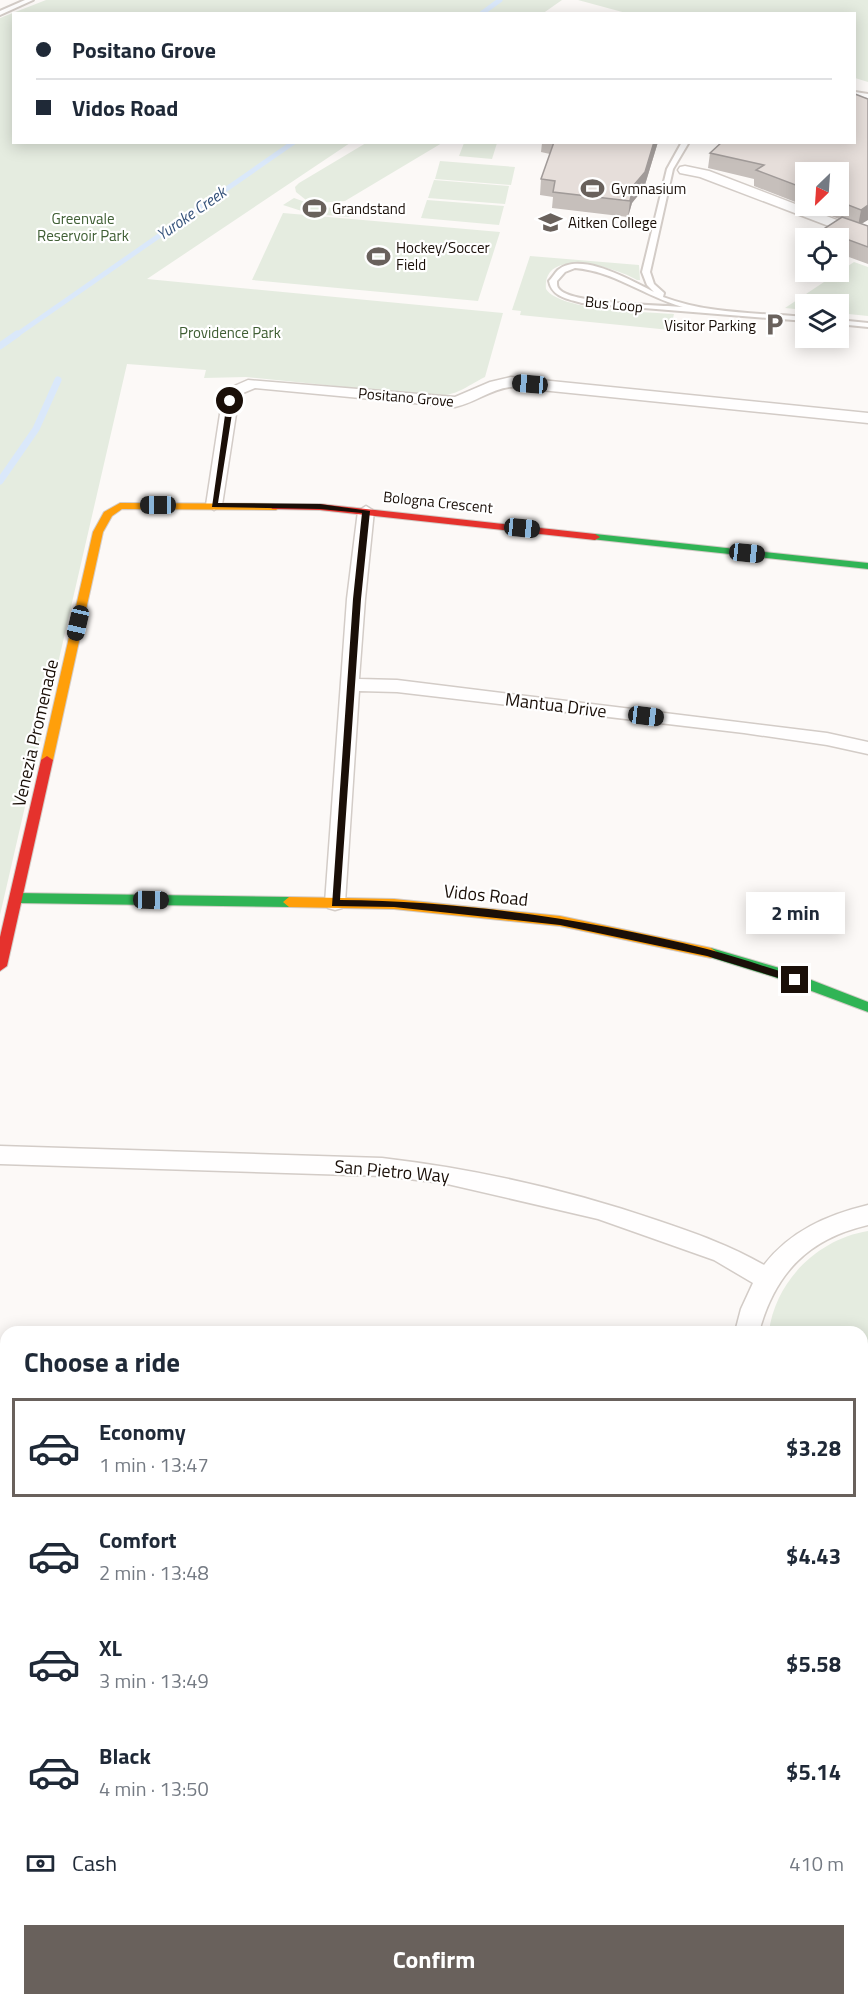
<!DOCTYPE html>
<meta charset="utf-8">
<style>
body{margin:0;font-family:"Titillium Web",sans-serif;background:#f2f2f3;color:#1f2937;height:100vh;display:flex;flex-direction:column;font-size:22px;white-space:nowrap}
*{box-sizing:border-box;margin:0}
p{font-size:20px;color:#747a83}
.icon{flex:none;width:33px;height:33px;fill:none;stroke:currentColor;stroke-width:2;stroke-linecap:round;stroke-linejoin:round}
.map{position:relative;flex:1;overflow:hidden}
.side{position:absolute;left:0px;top:1326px;width:868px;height:680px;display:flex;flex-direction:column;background:#fff;border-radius:18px 18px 0 0;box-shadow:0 3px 15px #0003}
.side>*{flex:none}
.top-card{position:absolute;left:12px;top:12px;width:844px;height:132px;border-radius:0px;box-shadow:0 3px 15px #0003;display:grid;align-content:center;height:132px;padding:0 24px;background:#fff}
.needle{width:39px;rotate:205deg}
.fabs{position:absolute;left:795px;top:162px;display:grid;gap:12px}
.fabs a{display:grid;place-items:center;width:54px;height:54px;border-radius:0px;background:#fff;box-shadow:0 3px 15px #0003;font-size:30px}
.end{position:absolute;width:27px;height:27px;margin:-14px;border:8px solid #1a0f08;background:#fff;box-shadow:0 0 0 3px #fff}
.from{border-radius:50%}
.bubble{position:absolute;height:42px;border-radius:0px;background:#fff;box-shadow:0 3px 15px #0003;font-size:20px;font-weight:700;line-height:42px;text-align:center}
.car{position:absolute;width:18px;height:36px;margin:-18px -9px;border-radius:8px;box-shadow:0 0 4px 2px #0007;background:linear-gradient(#222 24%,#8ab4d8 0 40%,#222 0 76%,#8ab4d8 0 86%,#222 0)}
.top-card b{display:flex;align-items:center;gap:21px;height:57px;font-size:22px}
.top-card b+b{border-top:2px solid #e0e1e3}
.top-card i{width:15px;height:15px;background:#1f2937}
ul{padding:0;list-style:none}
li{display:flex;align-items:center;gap:18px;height:99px;margin:0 12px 9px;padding:0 12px;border:3px solid transparent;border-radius:0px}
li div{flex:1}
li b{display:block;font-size:22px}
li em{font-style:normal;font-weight:700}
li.current{border-color:#69615c}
li>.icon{width:54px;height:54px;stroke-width:1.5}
h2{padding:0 24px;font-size:27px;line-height:72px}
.pay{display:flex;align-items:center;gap:15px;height:66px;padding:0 24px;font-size:22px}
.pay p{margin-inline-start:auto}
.cta{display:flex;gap:12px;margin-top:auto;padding:12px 24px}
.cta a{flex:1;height:69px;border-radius:0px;background:#69615c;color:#fff;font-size:24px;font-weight:700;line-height:69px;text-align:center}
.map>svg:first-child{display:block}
.green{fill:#e5ece0}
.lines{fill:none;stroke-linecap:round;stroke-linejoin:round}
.stream-far1{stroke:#dae8fa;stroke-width:5}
.stream{stroke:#dae8fa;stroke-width:7}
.lane-casing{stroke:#d3ccc7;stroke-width:4}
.street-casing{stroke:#d3ccc7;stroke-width:3}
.fast-casing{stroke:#d3ccc7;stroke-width:2}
.slow-casing{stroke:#d3ccc7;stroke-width:2}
.jam-casing{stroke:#d3ccc7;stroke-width:2}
.lane{fill:#fffefe;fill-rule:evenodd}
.street{fill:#fffefe;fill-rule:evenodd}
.fast{fill:#30b455;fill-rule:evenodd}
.slow{fill:#ff9f0a;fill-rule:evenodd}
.jam{fill:#e5322d;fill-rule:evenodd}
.wall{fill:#c6bfbb;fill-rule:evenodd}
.shaded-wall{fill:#a19b99}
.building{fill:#e6deda;stroke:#a19b99;stroke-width:1.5}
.route{fill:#1a0f08}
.labels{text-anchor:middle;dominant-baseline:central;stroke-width:4.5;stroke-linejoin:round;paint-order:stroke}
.far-poi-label{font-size:15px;fill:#1a0f08;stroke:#fff;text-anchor:start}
.far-park-label{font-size:15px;fill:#405f35;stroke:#fff}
.far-street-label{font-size:15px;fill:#1a0f08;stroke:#fff}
.far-water-label{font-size:16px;font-style:italic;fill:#36537b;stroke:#fff}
.street-label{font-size:18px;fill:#1a0f08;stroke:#fff}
</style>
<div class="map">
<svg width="868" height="2005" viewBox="0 0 868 2005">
<rect width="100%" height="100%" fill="#fcf9f7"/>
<path class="green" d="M46 0H562L542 14H14V142L350 143 147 279 503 313 485 377C465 387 457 396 434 396L246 377 204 378 206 370 127 364 0 915V18Z
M578 0H868V82L855 78V14L626 13Z
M366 143H442L345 201 318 203 306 200 296 192 295 187 299 183Z
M464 143V142L497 143 492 159 459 156Z
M440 161 515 167 511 185 435 179Z
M434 180 509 186 505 204 428 198Z
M294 198 319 207 352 209 349 217 311 214 283 205Z
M427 200 504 206 499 225 421 218Z
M283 213 500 232 478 301 252 280Z
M530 256 639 265 640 280H637C618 268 542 245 546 289 560 311 647 312 674 314L670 330 520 315 521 311 512 310Z
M854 262 868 267V316L839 313 838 304H806L805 310 785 308Z
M868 1231V1502L862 1499V1332H769C775 1281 818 1239 868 1231Z"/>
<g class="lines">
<path class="stream-far1" d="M481 14 500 0
M15 336 294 142"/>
<path class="stream" d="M0 346 17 334
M0 481 36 429 58 380"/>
<defs>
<path id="lane" d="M25 0H33L0 15V11Z
M855 92 868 94V98L855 96Z
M682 142H689L673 169 650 272 654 284 664 293 663 297C708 314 758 313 806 317V321L582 303C568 299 552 297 549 281 552 278 555 273 558 270 581 251 632 281 654 292L647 285 642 272 667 169ZM575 268C614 271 646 297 683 307 659 305 574 304 560 290 557 287 557 286 557 281L565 272Z
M838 320 868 323V327L838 324Z"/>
<path id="street" d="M685 166 709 171 868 232V241L700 177 680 173 678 170 680 167Z
M511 377 868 413V423L511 387C491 389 475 403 455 407L255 388 243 393 238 401 222 505 214 510 206 505 222 401 232 387 248 380 455 397 490 382Z
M366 506 374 511 365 599 359 679 397 680 827 733 868 742V754L827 745 744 733 397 692 359 691 345 903 342 908 335 910 328 908 325 903 347 599 358 511Z
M0 1146 382 1158C476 1169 569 1190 659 1221 697 1234 729 1245 764 1265 790 1231 827 1215 868 1205V1225C808 1239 775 1273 759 1332H735L741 1309 753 1283 714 1260 598 1219 443 1183 382 1176 0 1164Z
M862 1505 868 1507V1533L862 1531Z
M0 1537H6V1561H0Z
M278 2000H310L308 2005H276Z"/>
<path id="fast" d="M595 534 868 563V569L591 539V535Z
M16 893 289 897 295 902 289 907 16 903 10 898Z
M711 948 783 969 868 1002V1012L774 977 706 956 704 953Z"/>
<path id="slow" d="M120 503 276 504 281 507 276 510 122 509 112 516 103 532 53 760 47 764 43 763 41 760 93 532 104 512Z
M289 897 394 899 560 916 711 948 718 953 711 958 560 926 394 909 289 907 283 902Z"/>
<path id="jam" d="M276 504H320L595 534 600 537 595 540 320 510 272 509 271 507Z
M47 756 53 760 7 966 0 971V937L41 760Z"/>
</defs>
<use href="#lane" class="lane-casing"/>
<use href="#street" class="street-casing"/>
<use href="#fast" class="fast-casing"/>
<use href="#slow" class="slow-casing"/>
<use href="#jam" class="jam-casing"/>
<use href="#lane" class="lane"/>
<use href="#street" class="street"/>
<use href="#fast" class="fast"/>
<use href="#slow" class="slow"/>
<use href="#jam" class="jam"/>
</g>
<path class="wall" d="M868 99 862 224 868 226V264L838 253V238H820L822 230 839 219 754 186V179L708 168 710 153ZM806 172H838V206H806Z
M539 142H658L644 188 632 203 628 217 552 208 553 197 540 195 541 179 550 154 541 152 542 143Z"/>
<path class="shaded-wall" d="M654 142H658L644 188 632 203 628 217 630 201 633 186Z
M868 205V220L858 226 861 210Z"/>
<path class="building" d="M855 94 868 99V205L861 210 838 201V172H806V189L756 170 764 165 710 153 722 142H855Z
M554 142H654L645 172 633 186 630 201 553 192 555 181 541 179Z
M842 217 868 226V247L822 230Z"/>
<path class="route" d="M230 399 234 401 218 503 320 504 370 511 361 599 340 900C463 901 588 919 707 949 738 957 768 968 799 977V982L795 983 707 956 560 925 394 907 332 906 353 599 362 513 320 509 212 507 227 401Z"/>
<defs>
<symbol id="stadium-bare" viewBox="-9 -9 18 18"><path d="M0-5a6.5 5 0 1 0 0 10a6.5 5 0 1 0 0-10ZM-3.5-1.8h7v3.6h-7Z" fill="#69615c" stroke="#fff" stroke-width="2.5" paint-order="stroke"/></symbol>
<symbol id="school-bare" viewBox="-9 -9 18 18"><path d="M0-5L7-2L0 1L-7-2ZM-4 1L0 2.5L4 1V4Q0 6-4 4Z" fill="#69615c" stroke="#fff" stroke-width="2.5" paint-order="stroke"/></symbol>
<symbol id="parking-bare" viewBox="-9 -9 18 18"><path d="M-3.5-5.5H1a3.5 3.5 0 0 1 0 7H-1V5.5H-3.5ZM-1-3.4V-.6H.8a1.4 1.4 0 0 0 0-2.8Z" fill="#69615c" stroke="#fff" stroke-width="2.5" paint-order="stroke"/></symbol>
</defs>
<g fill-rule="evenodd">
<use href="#stadium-bare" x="576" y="172" width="33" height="33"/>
<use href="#stadium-bare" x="298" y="192" width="33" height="33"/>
<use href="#school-bare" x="534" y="206" width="33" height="33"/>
<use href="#stadium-bare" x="362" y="240" width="33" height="33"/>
<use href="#parking-bare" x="758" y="308" width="33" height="33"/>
</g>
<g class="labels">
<g class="far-poi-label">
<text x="611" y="188">Gymnasium</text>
<text x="332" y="208">Grandstand</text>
<text x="568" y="222">Aitken College</text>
<text x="396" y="247">Hockey/Soccer<tspan x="396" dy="17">Field</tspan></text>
<text x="756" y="325" text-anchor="end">Visitor Parking</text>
</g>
<g class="far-park-label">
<text x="83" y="218">Greenvale<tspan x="83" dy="17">Reservoir Park</tspan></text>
<text x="230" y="332">Providence Park</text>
</g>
<g class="far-street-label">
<text transform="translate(614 304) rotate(6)">Bus Loop</text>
<text transform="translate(406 397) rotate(5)">Positano Grove</text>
<text transform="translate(438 502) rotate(6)">Bologna Crescent</text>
</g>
<g class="far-water-label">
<text transform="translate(191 213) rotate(-35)">Yuroke Creek</text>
</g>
<g class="street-label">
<text transform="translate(556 705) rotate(7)">Mantua Drive</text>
<text transform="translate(35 733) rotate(-77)">Venezia Promenade</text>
<text transform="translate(486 895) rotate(6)">Vidos Road</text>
<text transform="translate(392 1171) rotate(5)">San Pietro Way</text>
</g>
</g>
</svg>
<div class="fabs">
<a><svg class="needle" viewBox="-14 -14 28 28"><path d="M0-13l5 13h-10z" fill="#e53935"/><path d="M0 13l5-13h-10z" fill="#747a83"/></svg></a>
<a><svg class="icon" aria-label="locate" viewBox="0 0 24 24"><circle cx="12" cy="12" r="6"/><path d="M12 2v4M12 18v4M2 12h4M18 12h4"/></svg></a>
<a><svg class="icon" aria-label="layers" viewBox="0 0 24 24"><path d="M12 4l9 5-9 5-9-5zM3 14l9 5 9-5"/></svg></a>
</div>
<i class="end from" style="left:230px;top:401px"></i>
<i class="end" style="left:795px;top:980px"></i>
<div class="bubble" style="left:746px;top:892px;width:99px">2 min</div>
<i class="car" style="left:530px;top:384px;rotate:275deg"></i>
<i class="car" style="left:158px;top:505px;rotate:270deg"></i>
<i class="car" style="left:522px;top:528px;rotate:96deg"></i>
<i class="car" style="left:747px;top:553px;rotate:96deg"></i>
<i class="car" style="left:78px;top:623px;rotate:193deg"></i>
<i class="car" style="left:646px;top:716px;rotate:97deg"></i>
<i class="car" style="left:151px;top:900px;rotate:91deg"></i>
<div class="top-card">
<b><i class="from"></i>Positano Grove</b>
<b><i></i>Vidos Road</b>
</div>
<section class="side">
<h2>Choose a ride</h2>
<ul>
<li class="current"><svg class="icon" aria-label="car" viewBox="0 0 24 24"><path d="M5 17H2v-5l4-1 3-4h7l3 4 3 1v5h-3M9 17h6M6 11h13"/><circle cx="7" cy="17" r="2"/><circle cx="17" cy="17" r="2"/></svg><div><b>Economy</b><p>1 min · 13:47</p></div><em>$3.28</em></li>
<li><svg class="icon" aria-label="car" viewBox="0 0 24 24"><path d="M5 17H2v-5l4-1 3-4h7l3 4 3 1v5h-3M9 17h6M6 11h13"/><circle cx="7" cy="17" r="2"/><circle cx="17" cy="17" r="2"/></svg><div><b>Comfort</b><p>2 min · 13:48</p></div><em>$4.43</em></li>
<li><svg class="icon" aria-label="car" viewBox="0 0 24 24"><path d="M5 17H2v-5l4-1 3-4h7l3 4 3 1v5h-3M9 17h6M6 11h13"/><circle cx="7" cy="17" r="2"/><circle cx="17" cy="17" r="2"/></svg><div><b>XL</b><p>3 min · 13:49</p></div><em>$5.58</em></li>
<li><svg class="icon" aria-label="car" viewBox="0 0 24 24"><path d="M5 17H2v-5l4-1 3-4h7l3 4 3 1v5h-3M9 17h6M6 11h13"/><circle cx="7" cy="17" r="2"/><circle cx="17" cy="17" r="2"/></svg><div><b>Black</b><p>4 min · 13:50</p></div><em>$5.14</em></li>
</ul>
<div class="pay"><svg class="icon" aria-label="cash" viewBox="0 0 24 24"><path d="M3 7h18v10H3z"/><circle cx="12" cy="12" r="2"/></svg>Cash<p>410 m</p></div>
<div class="cta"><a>Confirm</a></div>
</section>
</div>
